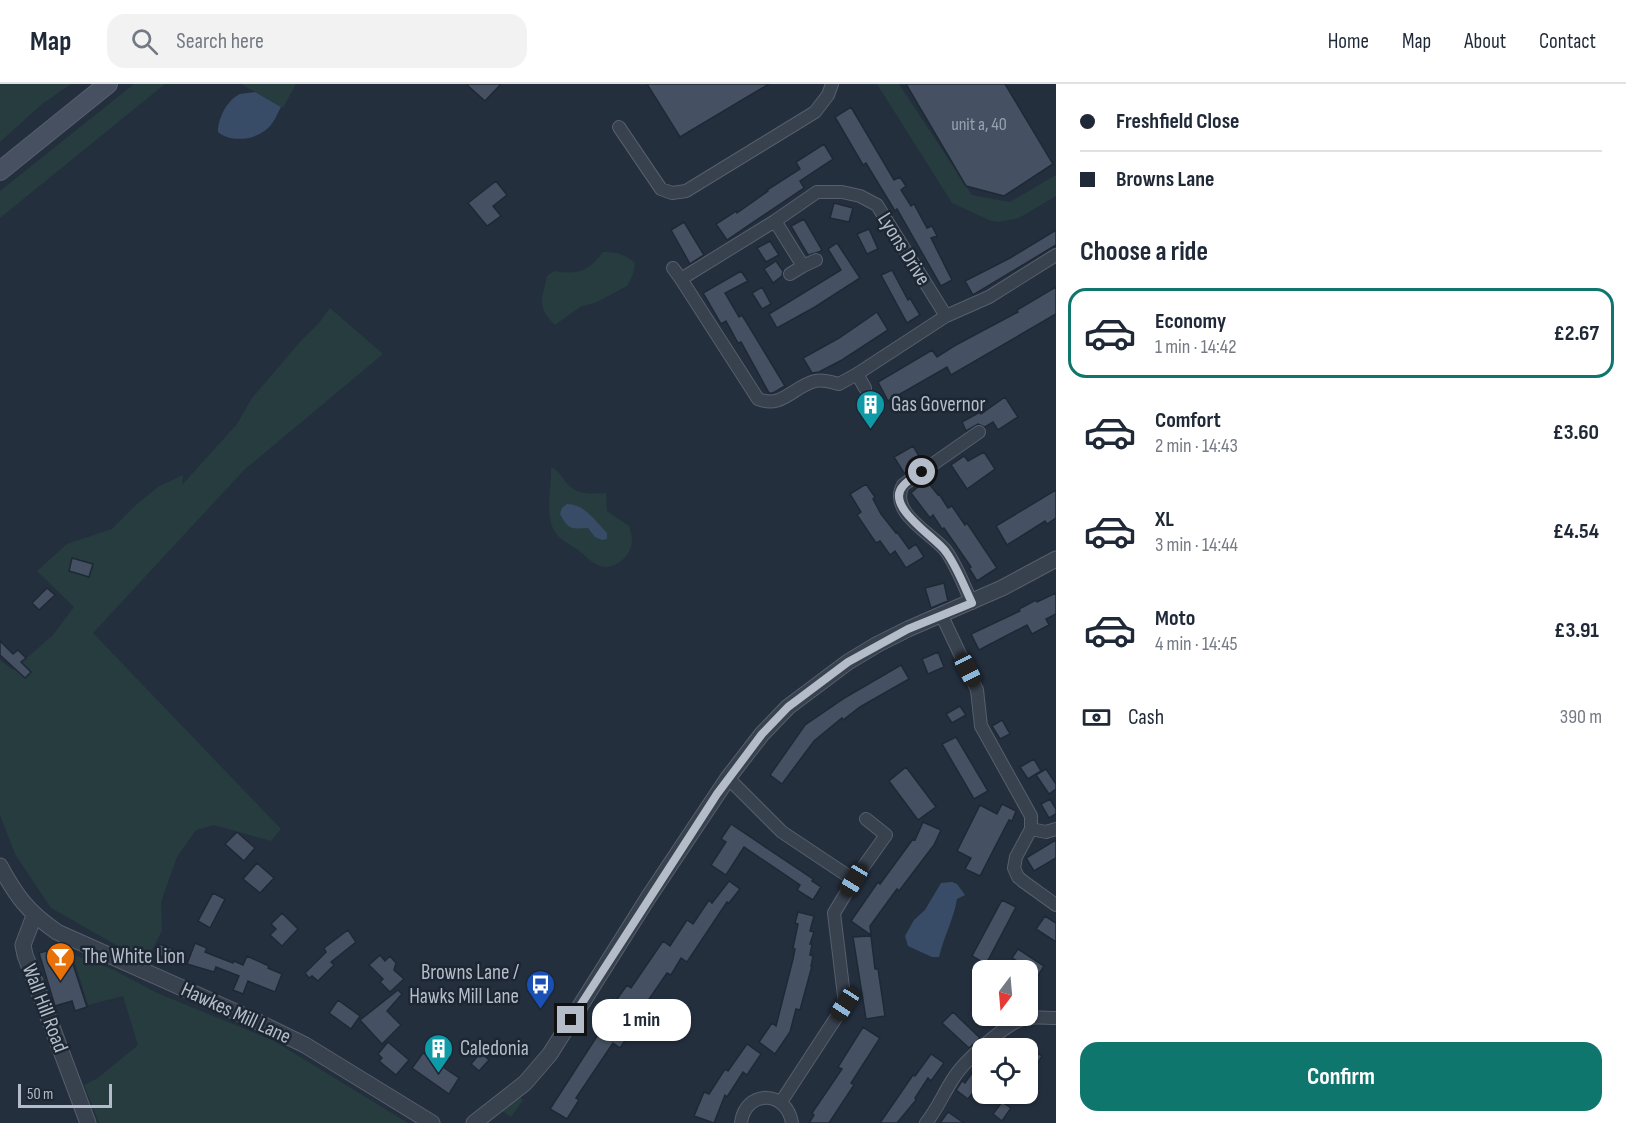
<!DOCTYPE html>
<meta charset="utf-8">
<style>
body{margin:0;font-family:"Sofia Sans Condensed",sans-serif;background:#f2f2f3;color:#1f2937;height:100vh;display:flex;flex-direction:column;font-size:22px;white-space:nowrap}
*{box-sizing:border-box;margin:0}
p{font-size:20px;color:#747a83}
.icon{flex:none;width:33px;height:33px;fill:none;stroke:currentColor;stroke-width:2;stroke-linecap:round;stroke-linejoin:round}
.map{position:relative;flex:1;overflow:hidden}
.sheet{display:flex;flex-direction:column;background:#fff;width:570px}
.sheet>*{flex:none}
.banner{display:grid;align-content:center;height:132px;padding:0 24px;background:#fff}
.needle{width:39px;rotate:196deg}
.controls{position:absolute;left:972px;top:876px;display:grid;gap:12px}
.controls a{display:grid;place-items:center;width:66px;height:66px;border-radius:12px;background:#fff;box-shadow:0 2px 4px #0004;font-size:30px}
.scale{position:absolute;left:18px;bottom:15px;width:94px;box-sizing:border-box;padding-left:6px;border:3px solid #b4bcc9;border-top:0;font-size:16px;line-height:21px;white-space:nowrap;color:#b4bcc9;-webkit-text-stroke:4px #1d2633;paint-order:stroke}
.end{position:absolute;width:27px;height:27px;margin:-14px;border:8px solid #b4bcc9;background:#111;box-shadow:0 0 0 3px #111}
.from{border-radius:50%}
.bubble{position:absolute;height:42px;border-radius:18px;background:#fff;box-shadow:0 2px 4px #0004;font-size:20px;font-weight:700;line-height:42px;text-align:center}
.car{position:absolute;width:18px;height:36px;margin:-18px -9px;border-radius:8px;box-shadow:0 0 4px 2px #0007;background:linear-gradient(#222 24%,#8ab4d8 0 40%,#222 0 76%,#8ab4d8 0 86%,#222 0)}
.banner b{display:flex;align-items:center;gap:21px;height:57px;font-size:22px}
.banner b+b{border-top:2px solid #e0e1e3}
.banner i{width:15px;height:15px;background:#1f2937}
ul{padding:0;list-style:none}
li{display:flex;align-items:center;gap:18px;height:90px;margin:0 12px 9px;padding:0 12px;border:3px solid transparent;border-radius:18px}
li div{flex:1}
li b{display:block;font-size:22px}
li em{font-style:normal;font-weight:700}
li.selected{border-color:#0f766e}
li>.icon{width:54px;height:54px;stroke-width:1.5}
h2{padding:0 24px;font-size:27px;line-height:72px}
.pay{display:flex;align-items:center;gap:15px;height:66px;padding:0 24px;font-size:22px}
.pay p{margin-inline-start:auto}
.cta{display:flex;gap:12px;margin-top:auto;padding:12px 24px}
.cta a{flex:1;height:69px;border-radius:18px;background:#0f766e;color:#fff;font-size:24px;font-weight:700;line-height:69px;text-align:center}
header{display:flex;align-items:center;gap:36px;box-sizing:border-box;height:84px;padding:0 30px;background:#fff;border-bottom:2px solid #e0e1e3}
header strong{font-size:28px}
nav{display:flex;gap:33px;margin-inline-start:auto;font-size:21px}
.search{width:420px;height:54px;background:#f2f2f3;display:flex;align-items:center;gap:15px;box-sizing:border-box;padding:0 21px;border-radius:18px;color:#747a83;font-size:22px}
main{display:flex;flex:1;min-height:0}
.map>svg:first-child{display:block}
.green{fill:#263c3f}
.water{fill:#394c67}
.building{fill:#455162;stroke:#1f2835;stroke-width:1.5}
.lines{fill:none;stroke-linecap:round;stroke-linejoin:round}
.minor-casing{stroke:#565f6c;stroke-width:14}
.tertiary-casing{stroke:#565f6c;stroke-width:17}
.secondary-casing{stroke:#565f6c;stroke-width:20}
.minor{stroke:#38414e;stroke-width:12}
.tertiary{stroke:#38414e;stroke-width:15}
.secondary{stroke:#465061;stroke-width:18}
.route{stroke:#b4bcc9;stroke-width:8}
.labels{text-anchor:middle;dominant-baseline:central;stroke-width:5;stroke-linejoin:round;paint-order:stroke}
.number-label{font-size:18px;fill:#98a1af}
.street-label{font-size:21px;fill:#b4bcc9;stroke:#1d2633}
.poi-label{font-size:21px;fill:#b4bcc9;stroke:#1d2633;text-anchor:start}
</style>
<header>
<strong>Map</strong>
<div class="search"><svg class="icon" aria-label="search" viewBox="0 0 24 24"><circle cx="10" cy="10" r="6"/><path d="M15 15l6 6"/></svg>Search here</div>
<nav><a>Home</a><a>Map</a><a>About</a><a>Contact</a></nav>
</header>
<main>
<div class="map">
<svg width="1056" height="1039" viewBox="0 0 1056 1039">
<rect width="100%" height="100%" fill="#242f3e"/>
<path class="green" d="M0 0H71L42 20 0 58Z
M134 0H165L0 134V107Z
M241 0H296L283 24Z
M877 0H899L972 111 1010 118 1056 91V112L1019 134 999 138 991 137 952 119Z
M603 168C617 168 624 170 635 179L633 190 627 202 597 218 580 223 555 241C536 222 542 216 547 192L554 187C578 191 588 188 603 168Z
M330 224 383 270 244 386 93 549 281 745 271 757 214 741 196 746 177 773 161 818 162 847 147 875 116 861 51 824 15 770 0 731V576L13 586 53 551 74 523 37 487 67 460 112 445 136 421 158 403 183 391 182 401 237 340 252 314 300 258 319 239Z
M551 383C558 386 560 391 565 397 575 411 590 410 606 409L607 427 629 442C630 446 632 452 632 456 632 470 619 483 605 483 594 482 585 471 577 465 569 460 560 456 555 448 544 431 552 403 551 383Z
M72 870 114 886 157 909 274 957 408 1039H99L84 1001 98 994 138 961 123 912 88 921Z
M518 1011 523 1016 511 1033 501 1026Z"/>
<path class="water" d="M255 8 281 23C277 30 274 39 268 44 256 56 231 59 218 48 218 34 227 16 240 10 244 9 251 9 255 8Z
M567 420C585 420 595 437 607 449V455L602 456 595 453 588 444C570 445 569 446 560 430L562 424Z
M952 798 957 800 965 811 957 815C953 837 944 852 939 873H932L908 862 905 852 914 836 925 826 941 799Z"/>
<path class="building" d="M466 0H501L485 17Z
M647 0H769L680 53Z
M906 0H1005L1053 80 1004 112 966 102Z
M851 23 894 96 900 93 906 102 901 106 911 122 914 120 927 144 932 142 937 152 931 154 952 196 941 202 897 125 895 127 866 79 863 81 835 33Z
M824 60 833 75 800 97 804 104 727 156 716 140 736 127 737 129 768 107 767 106 800 85 796 78Z
M496 97 507 111 493 122 501 132 487 142 468 119Z
M834 119 853 124 849 138 830 134Z
M804 135 822 166 819 168 808 171 791 142Z
M684 138 704 171 690 180 671 146Z
M869 145 878 165 867 170 857 150Z
M1056 146V161L973 211 965 197 1010 174Z
M770 157 779 171 766 178 757 164Z
M837 159 860 194 815 223 777 244 769 230 841 186 828 165Z
M776 177 783 187 782 192 773 199 764 185Z
M892 186 908 216 910 214 920 231 907 239 881 191Z
M741 187 748 197 725 209 739 233 742 231 785 302 773 309H769L741 258 738 259 726 237 721 240 703 209Z
M762 203 771 220 762 225 752 209Z
M1056 203V230L951 291 947 283 888 317 878 298 932 266 937 273 954 262 1018 228 1017 226Z
M877 228 888 246 842 276 819 288 812 289 803 274 839 254Z
M1005 313 1018 333 998 346 993 338 985 343 978 340 966 347 962 338 980 328 981 330Z
M913 362 922 377 904 389 894 373Z
M984 368 995 385 967 405 951 381 964 372 968 377Z
M926 396 938 411 939 410 948 424 952 422 965 441 967 439 997 484 977 497 969 484 971 483 944 444 942 445 933 431 930 434 911 409Z
M866 400 875 413 873 415 881 430 896 449 897 448 909 465 916 460 924 473 906 484 895 467 890 471 880 457 876 459 857 431 861 428 850 410Z
M1056 406V434L1047 440 1045 437 1007 461 996 442Z
M72 474 93 480 89 493 69 487Z
M944 499 948 517 931 524 925 504Z
M47 504 55 511 39 526 32 519Z
M1056 509V530L1046 535 1049 541 1032 550 1027 541 979 566 971 550 1020 527 1019 525 1036 516 1037 518Z
M0 557 13 570 18 566 26 574 21 578 31 588 25 594 0 571Z
M938 568 944 583 928 590 922 575Z
M901 581 909 595 860 623 843 636 842 634 814 657 782 700 770 691 805 641 846 613Z
M960 622 966 631 952 639 946 630Z
M1002 636 1010 650 1000 655 992 642Z
M956 653 988 707 974 715 942 660Z
M1034 675 1041 687 1028 695 1020 683Z
M906 683 936 723 918 736 889 697Z
M1046 685 1056 700V705L1049 710 1036 691Z
M1050 715 1056 725V730L1049 734 1041 720Z
M1002 720 1016 727 1012 737 1009 736 980 792 965 785 971 774 957 767 980 721 997 730Z
M923 738 941 746 934 761 899 807 897 805 870 842 871 851 851 837 878 798 880 800 913 755 915 756Z
M731 740 813 795 812 797 821 803 813 816 797 806 800 801 744 763 726 791 711 781 726 758 721 755Z
M237 748 255 764 244 777 225 760Z
M1056 756V774L1034 787 1026 774Z
M257 779 274 794 260 809 243 795Z
M729 797 740 805 729 819 727 818 687 878 681 874 671 891 667 889 634 937 637 939 620 964 613 959 576 1014 579 1016 567 1035 550 1025 599 949 604 940 601 938 627 901 631 904 663 857 670 862 687 836 693 840 709 816 712 819Z
M213 809 225 815 210 844 198 837Z
M1002 816 1016 823 986 880 972 872Z
M798 828 814 832 810 847 814 848 810 860H812L810 871 813 872 811 882H812L800 926 796 925 790 948 775 970 759 958 772 939 776 942 793 875 795 865 793 864 798 840 795 839Z
M282 829 298 845 282 862 270 851 276 845 271 840Z
M1045 832 1056 839V858L1036 845Z
M348 846 356 858 331 878 334 881 318 897 312 892 309 894 305 889 326 868 324 864Z
M871 852 875 885H878L885 932 866 935 853 853Z
M195 859 207 864 205 868 233 879 234 877 243 881 247 872 269 882 268 884 282 890 275 908 248 897 243 910 233 906 239 892 216 883 214 888 187 880Z
M159 860 173 865 169 875 155 870Z
M58 864 60 870 69 868 87 923 75 927 72 917 55 922 39 869Z
M1018 865 1044 882 1036 895 1028 889V886H1011L1017 877 1012 874Z
M380 871 385 877 390 872 396 879 394 886 404 895 390 908 380 898 383 895 369 881Z
M398 906 402 910 387 927 401 941 382 960 360 936Z
M338 916 360 932 351 945 329 929Z
M953 928 980 954 969 964 942 939Z
M863 943 880 954 851 999 854 1001 829 1039H809L814 1031 812 1029 842 985 838 983Z
M1008 953 1023 964H999Z
M388 958 409 976 396 991 379 977 382 974 378 970Z
M747 960 761 970 747 991 743 988 727 1013 725 1011 714 1039 694 1032 704 1008 709 1010 725 985 728 987Z
M1028 963 1042 972 1034 985 1028 981Z
M481 968 489 976 479 987 471 980Z
M423 969 459 994 449 1010 412 984Z
M931 970 944 979 931 997 928 994 915 1014 916 1016 897 1039H880L913 991 915 992Z
M976 983 982 987V1012L974 1007 968 1015 956 1006 962 997 965 999Z
M1002 1018 1011 1024 1002 1037 993 1030Z
M948 1028 964 1039H940Z"/>
<g class="lines">
<defs>
<path id="minor" d="M619 43 661 105 672 109 686 107 815 28 828 11 832 0
M775 137 803 182 816 176
M673 184 681 195
M790 190 803 182
M857 290 839 300C831 298 823 295 815 297 794 302 782 325 758 315L681 195 775 137 817 108H842L860 112 877 121 946 232 989 213 1056 171
M865 304 857 290 946 232
M972 519C964 502 957 482 946 467 933 450 888 429 903 401L979 348
M942 532 977 606 981 642 1031 732V745L1016 773 1014 784 1018 793 1024 798 1056 821
M728 694 782 748 854 796 886 751 866 735
M1031 745 1046 748 1056 745
M781 1018 845 920 834 829 854 796
M741 1039C745 1005 787 1006 792 1039
M926 1039C938 1024 943 1010 953 995 963 978 1005 940 1023 935 1034 932 1045 934 1056 934"/>
<path id="tertiary" d="M0 782C17 813 27 827 57 848L256 937 305 961 432 1039
M34 832 23 861 25 871 88 1039
M474 1039 525 999 550 970 648 814 728 694 762 650 788 623 848 578 878 560 908 545 1002 504 1056 475"/>
<path id="secondary" d="M0 87 108 0"/>
</defs>
<use href="#minor" class="minor-casing"/>
<use href="#tertiary" class="tertiary-casing"/>
<use href="#secondary" class="secondary-casing"/>
<use href="#minor" class="minor"/>
<use href="#tertiary" class="tertiary"/>
<use href="#secondary" class="secondary"/>
</g>
<g class="lines">
<path class="route" d="M571 936 717 710 762 650 788 623 848 578 908 545 972 519C964 502 957 483 946 468 937 454 884 423 903 402 908 396 916 392 922 388"/>
</g>
<defs>
<symbol id="building-pin" viewBox="-11 -11 22 30"><path d="M0 17L-7.5 6A9.5 9.5 0 1 1 7.5 6Z" fill="#0f9aa8" stroke="#1d2633"/><path d="M-4-6H4V6H1V3H-1V6H-4ZM-2.5-4.3h1.7v1.8h-1.7ZM.8-4.3h1.7v1.8H.8ZM-2.5-1h1.7V.8h-1.7ZM.8-1h1.7V.8H.8Z" fill="#fff"/></symbol>
<symbol id="bar-pin" viewBox="-11 -11 22 30"><path d="M0 17L-7.5 6A9.5 9.5 0 1 1 7.5 6Z" fill="#e8710a" stroke="#1d2633"/><path d="M-6-5H6L.8 .8V4.5H3.5V6h-7V4.5H-.8V.8Z" fill="#fff"/></symbol>
<symbol id="bus-pin" viewBox="-11 -11 22 30"><path d="M0 17L-7.5 6A9.5 9.5 0 1 1 7.5 6Z" fill="#1a4fb4" stroke="#1d2633"/><path d="M-5-6H5V4H4V6H2V4H-2V6H-4V4H-5ZM-3.5-4V0h7V-4ZM-3.5 1.2v1.5H-2V1.2ZM2 1.2v1.5H3.5V1.2Z" fill="#fff"/></symbol>
</defs>
<g fill-rule="evenodd">
<use href="#building-pin" x="854" y="304" width="33" height="45"/>
<use href="#bar-pin" x="44" y="856" width="33" height="45"/>
<use href="#bus-pin" x="524" y="884" width="33" height="45"/>
<use href="#building-pin" x="422" y="948" width="33" height="45"/>
</g>
<g class="labels">
<g class="number-label">
<text x="979" y="40">unit a, 40</text>
</g>
<g class="street-label">
<text transform="translate(904 165) rotate(58)">Lyons Drive</text>
<text transform="translate(45 924) rotate(69)">Wall Hill Road</text>
<text transform="translate(236 929) rotate(25)">Hawkes Mill Lane</text>
</g>
<g class="poi-label">
<text x="891" y="320">Gas Governor</text>
<text x="82" y="872">The White Lion</text>
<text x="519" y="888" text-anchor="end">Browns Lane /<tspan x="519" dy="24">Hawks Mill Lane</tspan></text>
<text x="460" y="964">Caledonia</text>
</g>
</g>
</svg>
<div class="controls">
<a><svg class="needle" viewBox="-14 -14 28 28"><path d="M0-13l5 13h-10z" fill="#e53935"/><path d="M0 13l5-13h-10z" fill="#747a83"/></svg></a>
<a><svg class="icon" aria-label="locate" viewBox="0 0 24 24"><circle cx="12" cy="12" r="6"/><path d="M12 2v4M12 18v4M2 12h4M18 12h4"/></svg></a>
</div>
<div class="scale">50 m</div>
<i class="end from" style="left:922px;top:388px"></i>
<i class="end" style="left:571px;top:936px"></i>
<div class="bubble" style="left:592px;top:915px;width:99px">1 min</div>
<i class="car" style="left:968px;top:586px;rotate:153deg"></i>
<i class="car" style="left:854px;top:796px;rotate:211deg"></i>
<i class="car" style="left:845px;top:920px;rotate:213deg"></i>
</div>
<section class="sheet">
<div class="banner">
<b><i class="from"></i>Freshfield Close</b>
<b><i></i>Browns Lane</b>
</div>
<h2>Choose a ride</h2>
<ul>
<li class="selected"><svg class="icon" aria-label="car" viewBox="0 0 24 24"><path d="M5 17H2v-5l4-1 3-4h7l3 4 3 1v5h-3M9 17h6M6 11h13"/><circle cx="7" cy="17" r="2"/><circle cx="17" cy="17" r="2"/></svg><div><b>Economy</b><p>1 min · 14:42</p></div><em>£2.67</em></li>
<li><svg class="icon" aria-label="car" viewBox="0 0 24 24"><path d="M5 17H2v-5l4-1 3-4h7l3 4 3 1v5h-3M9 17h6M6 11h13"/><circle cx="7" cy="17" r="2"/><circle cx="17" cy="17" r="2"/></svg><div><b>Comfort</b><p>2 min · 14:43</p></div><em>£3.60</em></li>
<li><svg class="icon" aria-label="car" viewBox="0 0 24 24"><path d="M5 17H2v-5l4-1 3-4h7l3 4 3 1v5h-3M9 17h6M6 11h13"/><circle cx="7" cy="17" r="2"/><circle cx="17" cy="17" r="2"/></svg><div><b>XL</b><p>3 min · 14:44</p></div><em>£4.54</em></li>
<li><svg class="icon" aria-label="car" viewBox="0 0 24 24"><path d="M5 17H2v-5l4-1 3-4h7l3 4 3 1v5h-3M9 17h6M6 11h13"/><circle cx="7" cy="17" r="2"/><circle cx="17" cy="17" r="2"/></svg><div><b>Moto</b><p>4 min · 14:45</p></div><em>£3.91</em></li>
</ul>
<div class="pay"><svg class="icon" aria-label="cash" viewBox="0 0 24 24"><path d="M3 7h18v10H3z"/><circle cx="12" cy="12" r="2"/></svg>Cash<p>390 m</p></div>
<div class="cta"><a>Confirm</a></div>
</section>
</main>
